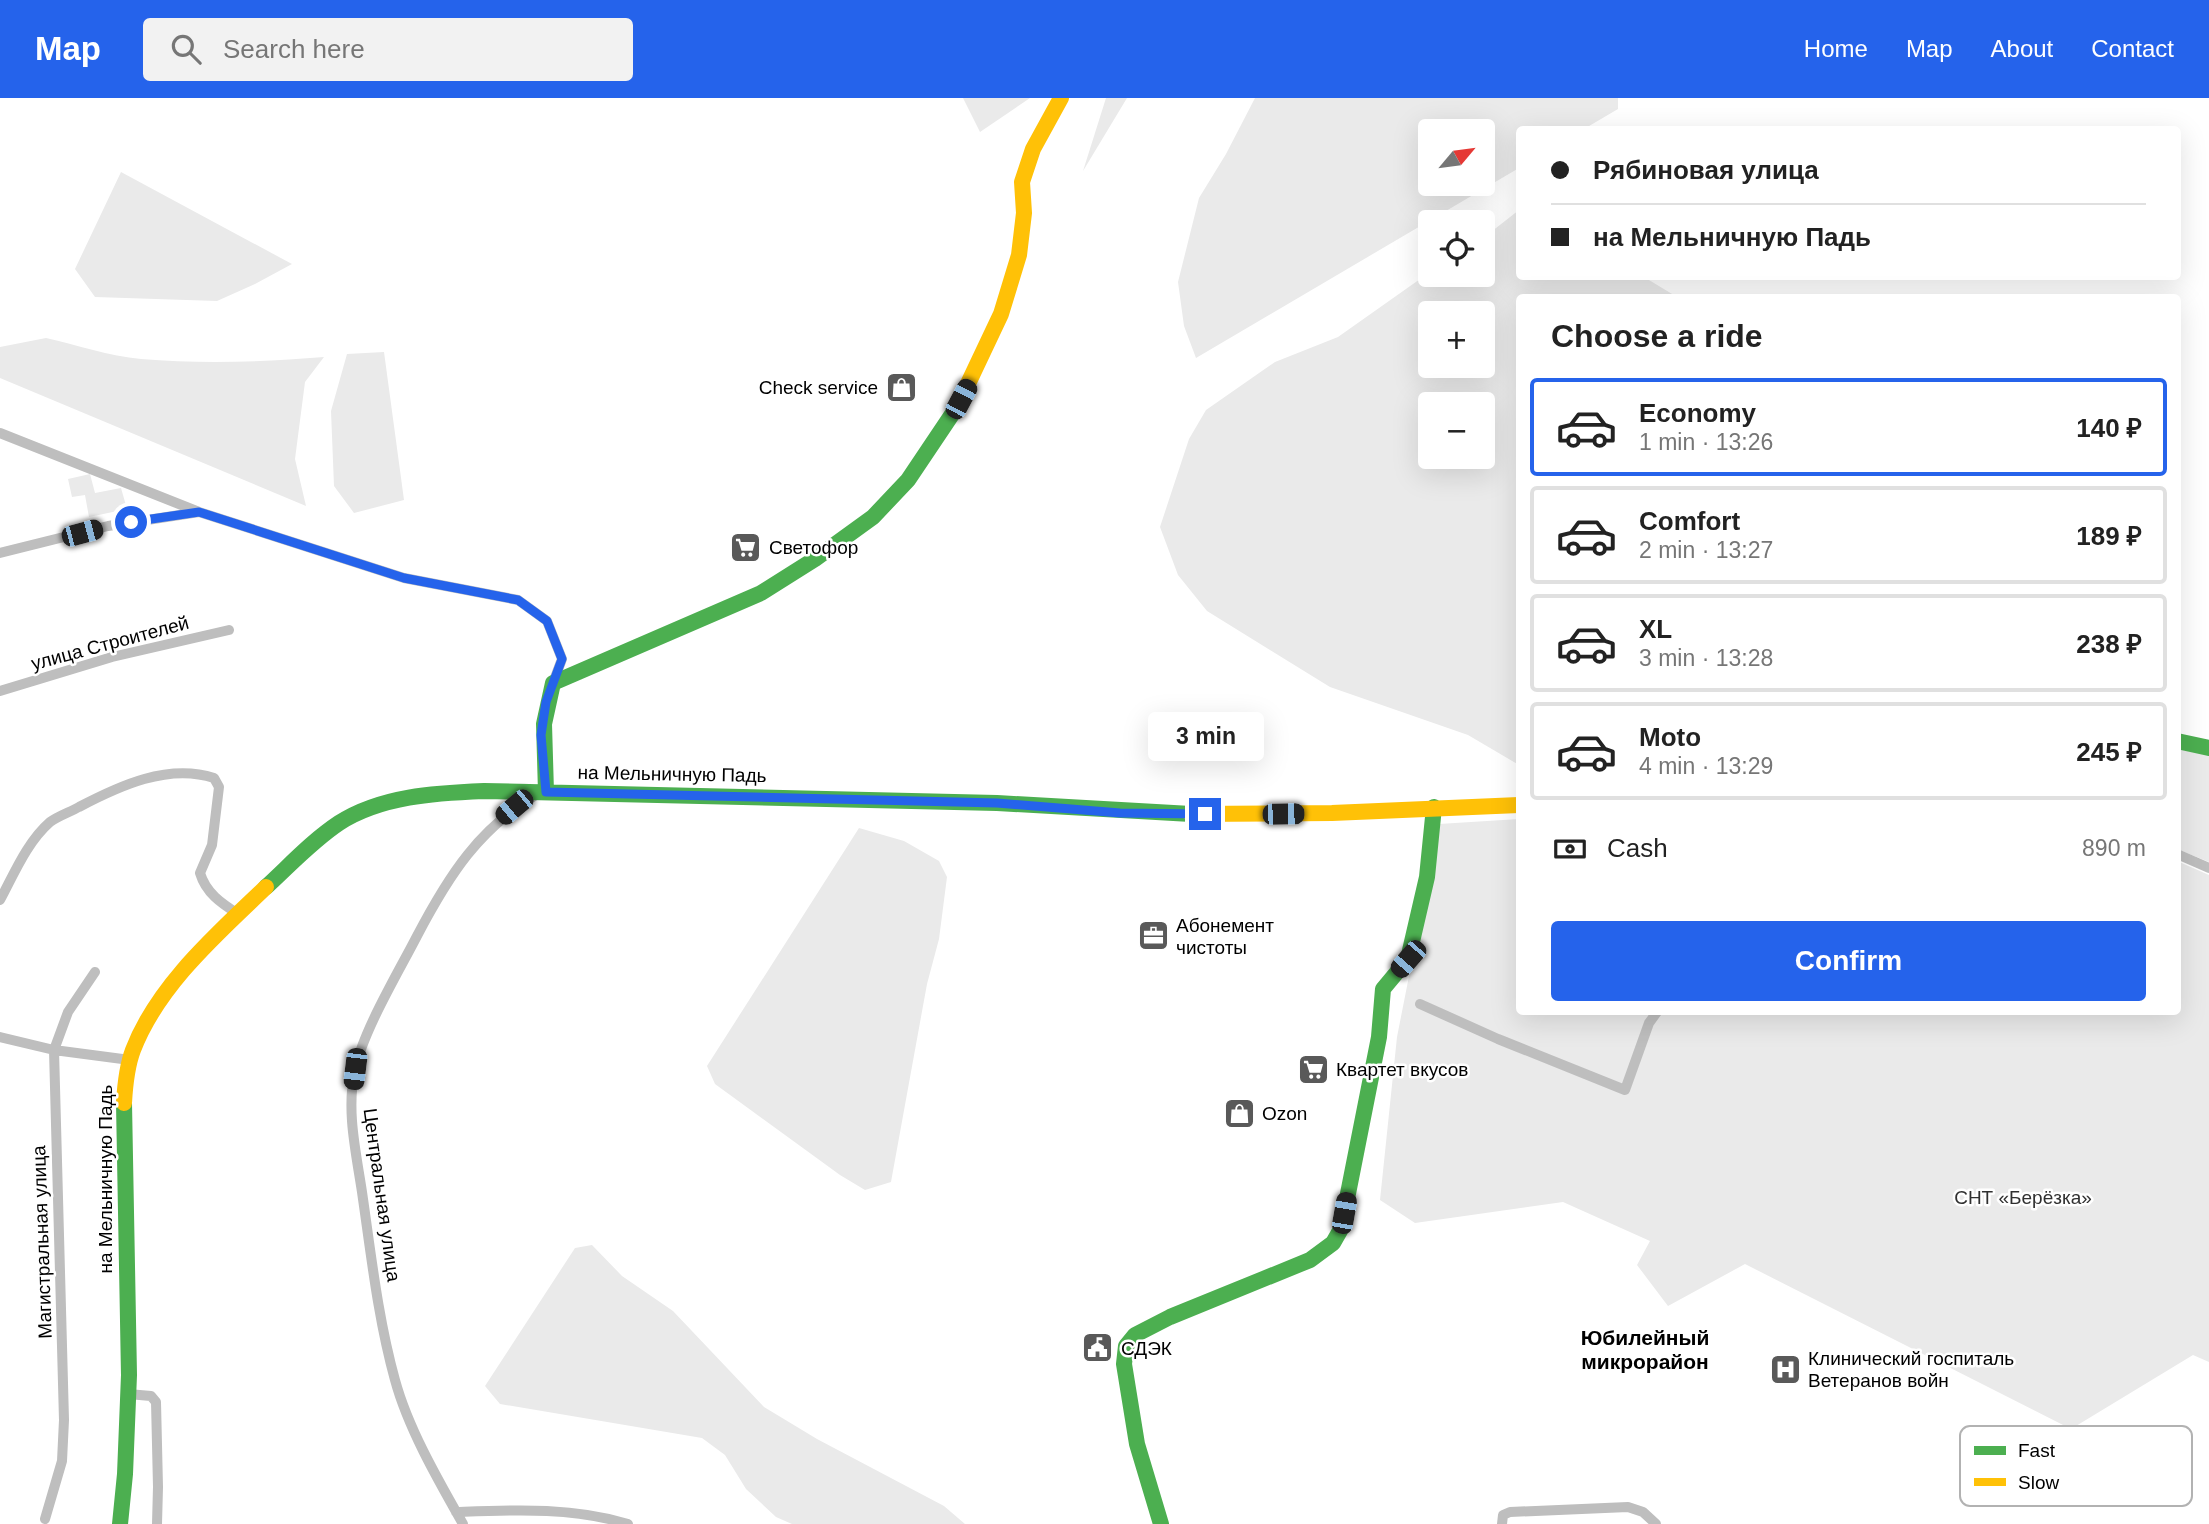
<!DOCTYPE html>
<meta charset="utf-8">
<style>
body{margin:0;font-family:Arial,sans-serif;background:#f2f2f2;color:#222;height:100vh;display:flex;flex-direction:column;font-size:26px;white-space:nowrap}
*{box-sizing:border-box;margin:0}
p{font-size:23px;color:#767676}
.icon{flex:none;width:38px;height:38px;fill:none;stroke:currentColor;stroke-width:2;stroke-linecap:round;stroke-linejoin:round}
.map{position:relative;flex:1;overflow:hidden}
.drawer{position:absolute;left:1516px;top:196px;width:665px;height:721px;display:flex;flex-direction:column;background:#fff;border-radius:7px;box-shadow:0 7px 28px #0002}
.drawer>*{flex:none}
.guide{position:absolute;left:1516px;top:28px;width:665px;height:154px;border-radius:7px;box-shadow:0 7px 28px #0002;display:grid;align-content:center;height:154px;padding:0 35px;background:#fff}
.needle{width:46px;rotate:61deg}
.tools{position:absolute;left:1418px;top:21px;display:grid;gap:14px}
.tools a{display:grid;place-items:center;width:77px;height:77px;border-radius:7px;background:#fff;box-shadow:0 7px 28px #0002;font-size:35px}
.end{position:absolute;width:32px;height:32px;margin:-16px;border:9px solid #2563eb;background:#fff;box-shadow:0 0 0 4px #fff}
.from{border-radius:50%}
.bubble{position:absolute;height:49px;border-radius:7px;background:#fff;box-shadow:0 7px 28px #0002;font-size:23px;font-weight:700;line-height:49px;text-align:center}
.car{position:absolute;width:21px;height:42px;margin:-21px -10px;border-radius:9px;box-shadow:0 0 5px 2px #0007;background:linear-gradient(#222 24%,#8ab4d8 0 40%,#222 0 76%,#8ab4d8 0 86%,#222 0)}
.guide b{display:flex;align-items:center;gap:24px;height:66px;font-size:26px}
.guide b+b{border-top:2px solid #e0e0e0}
.guide i{width:18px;height:18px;background:#222}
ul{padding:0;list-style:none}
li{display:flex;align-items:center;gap:21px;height:98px;margin:0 14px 10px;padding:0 21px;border:4px solid #e0e0e0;border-radius:7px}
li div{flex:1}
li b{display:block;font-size:26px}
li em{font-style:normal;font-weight:700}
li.active{border-color:#2563eb}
li>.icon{width:63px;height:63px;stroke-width:1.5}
h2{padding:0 35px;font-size:32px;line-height:84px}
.pay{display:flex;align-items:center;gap:18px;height:77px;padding:0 35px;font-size:26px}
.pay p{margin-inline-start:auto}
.button{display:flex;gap:14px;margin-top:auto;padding:14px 35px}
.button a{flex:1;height:80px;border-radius:7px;background:#2563eb;color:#fff;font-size:28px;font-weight:700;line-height:80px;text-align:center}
header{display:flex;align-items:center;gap:42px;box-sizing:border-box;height:98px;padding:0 35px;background:#2563eb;color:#fff}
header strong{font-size:33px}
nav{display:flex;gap:38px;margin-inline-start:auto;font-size:24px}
.search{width:490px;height:63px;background:#f2f2f2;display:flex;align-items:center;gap:18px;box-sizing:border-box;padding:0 24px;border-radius:7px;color:#767676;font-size:26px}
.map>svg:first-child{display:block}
.green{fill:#eaeaea;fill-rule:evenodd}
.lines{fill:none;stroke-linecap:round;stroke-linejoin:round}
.street{stroke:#bebebe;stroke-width:10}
.fast{stroke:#4caf50;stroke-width:16}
.slow{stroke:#ffc107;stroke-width:16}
.route{stroke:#2563eb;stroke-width:9}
.labels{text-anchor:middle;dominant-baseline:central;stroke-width:5;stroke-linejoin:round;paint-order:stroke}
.poi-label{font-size:19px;fill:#000;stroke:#fff;text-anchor:start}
.street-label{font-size:19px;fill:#000;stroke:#fff}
.park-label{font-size:19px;fill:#303030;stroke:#fff}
.neighbourhood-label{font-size:21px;font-weight:bold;fill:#000;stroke:#fff}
.key{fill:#fff;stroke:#b2b2b2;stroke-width:2}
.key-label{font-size:19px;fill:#000}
</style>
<header>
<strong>Map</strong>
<div class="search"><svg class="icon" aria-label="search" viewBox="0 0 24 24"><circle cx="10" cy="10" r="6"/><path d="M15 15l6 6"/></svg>Search here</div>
<nav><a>Home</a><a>Map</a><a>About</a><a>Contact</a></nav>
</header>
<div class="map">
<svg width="2209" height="1426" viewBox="0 0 2209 1426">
<rect width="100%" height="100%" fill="#fff"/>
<path class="green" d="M963 0H1030L980 34Z
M1106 0H1127L1083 73Z
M1255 0H1618V11L1584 31 1519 32V70L1196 260 1184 228 1178 184 1199 100 1226 56ZM1430 33H1482V86H1430Z
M121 74 292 166 255 186 217 203 95 199 75 171Z
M1519 112V178L1644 179 1677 199 1519 200V667L1468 637 1330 589 1207 513 1178 477 1160 429 1189 341 1206 312 1275 264 1338 239 1430 174V177H1482V141ZM1430 215H1482V268H1430ZM1430 306H1482V359H1430Z
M46 240C77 247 109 258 141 261 201 266 264 264 324 259L305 284 295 361 306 408 0 280V249Z
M384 254 404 402 354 415 334 388 331 313 347 256Z
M90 376 95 395 121 390 127 411 89 419 85 397 72 399 68 381Z
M2177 651 2209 657V764L2177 751Z
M1519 721V914H2177V763L2209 777V1264L2193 1257 2071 1331 1745 1166 1668 1208 1637 1167 1650 1143 1563 1104 1415 1125 1380 1102 1397 939 1439 726Z
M859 730 904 743 939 763 947 779 939 841 927 886 891 1084 865 1092 840 1077 715 986 707 968Z
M592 1147 622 1178 673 1213 764 1309 817 1341 944 1408 965 1426H792L776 1419 746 1391 725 1357 702 1340 500 1306 485 1288 575 1150Z"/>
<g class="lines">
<path class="street" d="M0 335 199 414 404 480 518 502 547 523 562 561 553 585
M0 455 108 428 199 414
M0 593 112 559 229 532
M2177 756 2209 770
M0 802C14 776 27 744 50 724 58 718 70 714 79 709 119 688 168 665 214 680L219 689 212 747 200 775C206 795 221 805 238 816
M1420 906 1498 941 1625 992 1649 925 1657 914
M0 939 54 952 130 962
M128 1296 151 1298 156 1304 158 1389 157 1426
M456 1414C514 1412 572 1409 628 1426
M45 1421 62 1363 64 1322 54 952 68 914 95 874
M463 1426C438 1382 408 1330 395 1282 378 1221 371 1156 362 1094 356 1054 346 1012 355 972 363 933 398 875 417 838 449 777 479 730 539 695
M1502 1426 1503 1417 1510 1414 1628 1409 1643 1414 1656 1426"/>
<path class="fast" d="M2177 643 2209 650
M546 694 544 626 553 585 761 495 815 461 873 419 908 382 957 309
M266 789C290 767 312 743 339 725 381 698 435 695 484 693L997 705 1191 716
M120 1426 125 1376 129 1277 124 1005
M1161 1426 1137 1346 1124 1266 1126 1248 1135 1237 1170 1219 1310 1162 1333 1145 1341 1131 1379 939 1383 891 1408 861 1427 779 1434 709"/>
<path class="slow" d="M957 309 1001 216 1019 157 1024 115 1022 84 1033 51 1061 0
M1191 716 1332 715 1519 707
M124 1005C125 987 127 968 133 952 158 887 217 836 266 789"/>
</g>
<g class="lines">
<path class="route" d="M131 424 199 414 404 480 518 502 547 523 562 561 546 604 541 637 546 694 997 705 1120 715 1205 716"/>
</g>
<defs>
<symbol id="shop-square" viewBox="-11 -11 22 22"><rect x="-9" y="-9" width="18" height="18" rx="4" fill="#595959" stroke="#fff"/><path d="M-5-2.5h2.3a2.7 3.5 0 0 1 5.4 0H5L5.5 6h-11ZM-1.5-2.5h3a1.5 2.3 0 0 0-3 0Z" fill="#fff"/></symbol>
<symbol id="supermarket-square" viewBox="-11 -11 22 22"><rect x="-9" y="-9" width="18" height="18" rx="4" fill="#595959" stroke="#fff"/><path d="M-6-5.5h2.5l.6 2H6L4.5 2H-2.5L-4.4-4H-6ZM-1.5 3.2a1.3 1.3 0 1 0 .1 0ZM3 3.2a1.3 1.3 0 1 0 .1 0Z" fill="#fff"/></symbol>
<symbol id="office-square" viewBox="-11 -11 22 22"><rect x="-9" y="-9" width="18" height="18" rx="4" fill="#595959" stroke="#fff"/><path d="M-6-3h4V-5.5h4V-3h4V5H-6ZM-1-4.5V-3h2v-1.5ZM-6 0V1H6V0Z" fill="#fff"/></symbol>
<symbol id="civic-square" viewBox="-11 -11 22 22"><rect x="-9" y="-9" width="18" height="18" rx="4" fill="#595959" stroke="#fff"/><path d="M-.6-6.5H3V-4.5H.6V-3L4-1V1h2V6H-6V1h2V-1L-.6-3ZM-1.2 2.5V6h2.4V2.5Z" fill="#fff"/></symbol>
<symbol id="hospital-square" viewBox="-11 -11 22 22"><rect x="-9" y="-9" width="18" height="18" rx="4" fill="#595959" stroke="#fff"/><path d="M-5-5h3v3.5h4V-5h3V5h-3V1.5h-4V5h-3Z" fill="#fff"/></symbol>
</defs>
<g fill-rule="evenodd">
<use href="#shop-square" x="884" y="272" width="35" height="35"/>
<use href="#supermarket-square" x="728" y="432" width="35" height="35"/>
<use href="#office-square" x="1136" y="820" width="35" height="35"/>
<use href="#supermarket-square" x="1296" y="954" width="35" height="35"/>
<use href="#shop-square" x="1222" y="998" width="35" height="35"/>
<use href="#civic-square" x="1080" y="1232" width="35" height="35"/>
<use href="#hospital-square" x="1768" y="1254" width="35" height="35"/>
</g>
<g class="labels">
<g class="poi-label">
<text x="878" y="289" text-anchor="end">Check service</text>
<text x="769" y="449">Светофор</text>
<text x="1176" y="827">Абонемент<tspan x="1176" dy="22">чистоты</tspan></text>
<text x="1336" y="971">Квартет вкусов</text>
<text x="1262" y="1015">Ozon</text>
<text x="1121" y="1250">СДЭК</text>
<text x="1808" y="1260">Клинический госпиталь<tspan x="1808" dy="22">Ветеранов войн</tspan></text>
</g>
<g class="street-label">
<text transform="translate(110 545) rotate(-15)">улица Строителей</text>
<text transform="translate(672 676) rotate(1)">на Мельничную Падь</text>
<text transform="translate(105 1081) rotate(-90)">на Мельничную Падь</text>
<text transform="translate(382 1097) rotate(82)">Центральная улица</text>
<text transform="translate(42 1144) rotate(-92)">Магистральная улица</text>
</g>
<g class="park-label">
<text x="2023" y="1099">СНТ «Берёзка»</text>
</g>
<g class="neighbourhood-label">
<text x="1645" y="1239">Юбилейный<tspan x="1645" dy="24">микрорайон</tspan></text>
</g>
</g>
<rect x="1960" y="1328" width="232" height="80" rx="10" class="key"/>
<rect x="1974" y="1348" width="32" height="9" fill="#4caf50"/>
<rect x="1974" y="1380" width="32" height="8" fill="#ffc107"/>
<g class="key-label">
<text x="2018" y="1359">Fast</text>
<text x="2018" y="1391">Slow</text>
</g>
</svg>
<div class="tools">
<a><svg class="needle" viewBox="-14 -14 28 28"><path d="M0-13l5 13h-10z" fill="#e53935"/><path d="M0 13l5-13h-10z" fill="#767676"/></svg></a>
<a><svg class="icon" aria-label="locate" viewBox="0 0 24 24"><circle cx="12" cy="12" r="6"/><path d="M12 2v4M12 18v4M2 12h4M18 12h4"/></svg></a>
<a>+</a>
<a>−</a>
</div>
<i class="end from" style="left:131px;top:424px"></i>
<i class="end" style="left:1205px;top:716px"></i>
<div class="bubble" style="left:1148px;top:614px;width:116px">3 min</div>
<i class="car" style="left:961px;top:301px;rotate:28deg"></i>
<i class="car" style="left:82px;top:435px;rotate:75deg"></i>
<i class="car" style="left:514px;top:709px;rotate:230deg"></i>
<i class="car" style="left:1283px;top:716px;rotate:89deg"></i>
<i class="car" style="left:1408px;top:861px;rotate:221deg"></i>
<i class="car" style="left:355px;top:971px;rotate:187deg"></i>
<i class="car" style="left:1344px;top:1115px;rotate:10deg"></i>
<div class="guide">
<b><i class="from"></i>Рябиновая улица</b>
<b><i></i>на Мельничную Падь</b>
</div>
<section class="drawer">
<h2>Choose a ride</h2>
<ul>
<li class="active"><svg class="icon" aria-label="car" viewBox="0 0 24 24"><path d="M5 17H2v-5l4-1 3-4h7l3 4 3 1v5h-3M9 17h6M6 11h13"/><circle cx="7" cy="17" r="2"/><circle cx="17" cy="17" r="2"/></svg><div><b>Economy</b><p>1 min · 13:26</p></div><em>140 ₽</em></li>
<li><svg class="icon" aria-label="car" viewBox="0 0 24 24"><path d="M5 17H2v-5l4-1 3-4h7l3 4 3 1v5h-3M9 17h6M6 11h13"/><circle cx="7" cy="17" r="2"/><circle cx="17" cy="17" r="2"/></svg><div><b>Comfort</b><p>2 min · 13:27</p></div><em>189 ₽</em></li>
<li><svg class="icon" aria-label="car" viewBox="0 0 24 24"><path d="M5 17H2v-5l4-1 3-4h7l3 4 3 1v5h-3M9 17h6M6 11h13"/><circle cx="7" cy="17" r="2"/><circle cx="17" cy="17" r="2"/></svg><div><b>XL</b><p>3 min · 13:28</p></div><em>238 ₽</em></li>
<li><svg class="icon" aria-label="car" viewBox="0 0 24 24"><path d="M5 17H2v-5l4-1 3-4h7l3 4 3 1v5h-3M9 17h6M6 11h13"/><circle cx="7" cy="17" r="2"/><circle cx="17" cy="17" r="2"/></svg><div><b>Moto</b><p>4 min · 13:29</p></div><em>245 ₽</em></li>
</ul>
<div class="pay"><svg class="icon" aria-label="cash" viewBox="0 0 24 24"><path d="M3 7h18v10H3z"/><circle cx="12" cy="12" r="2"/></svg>Cash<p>890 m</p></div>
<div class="button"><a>Confirm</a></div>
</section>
</div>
